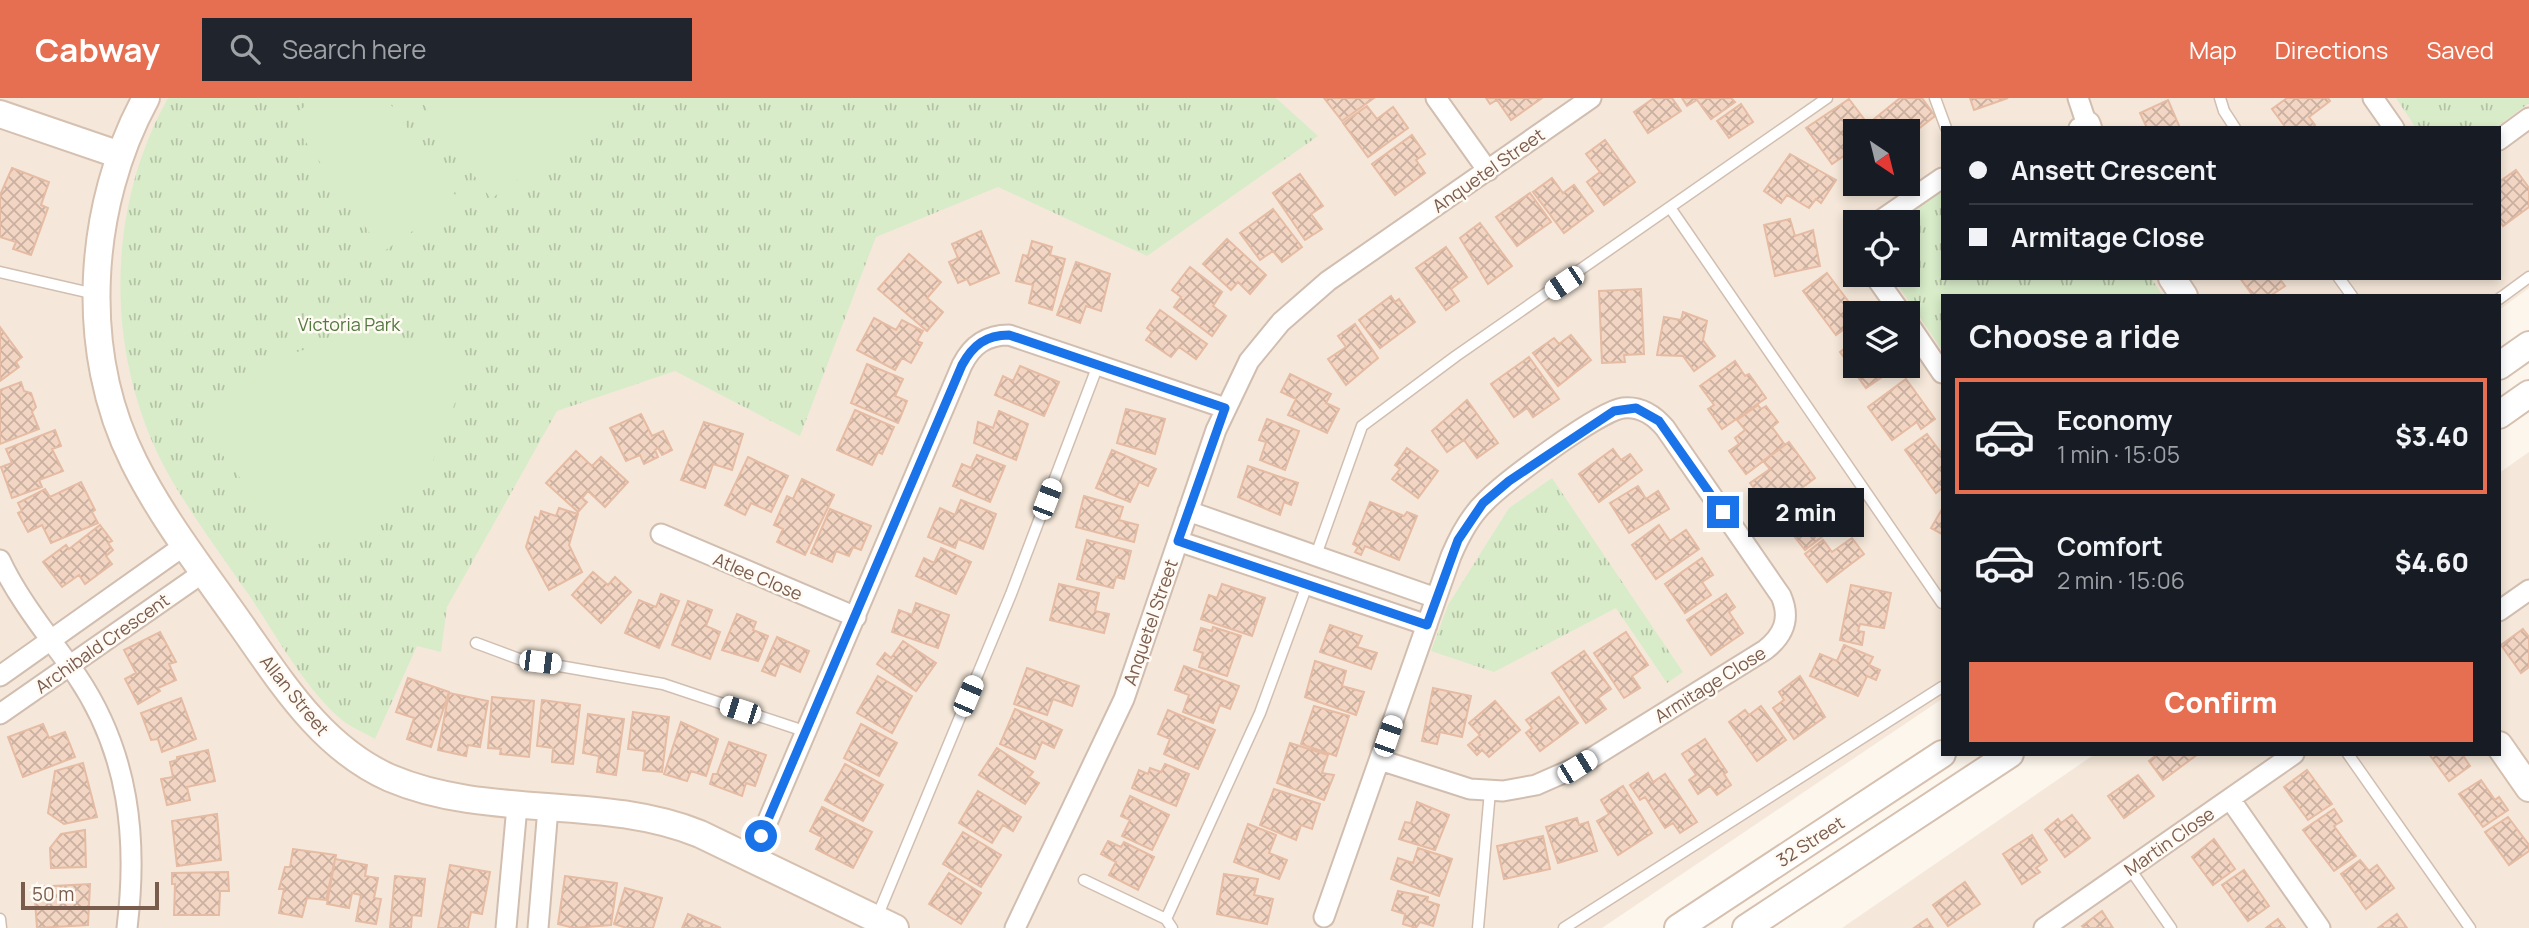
<!DOCTYPE html>
<meta charset="utf-8">
<style>
body{margin:0;font-family:Manrope,sans-serif;background:#20242c;color:#f1f3f6;height:100vh;display:flex;flex-direction:column;font-size:26px;white-space:nowrap}
*{box-sizing:border-box;margin:0}
p{font-size:23px;color:#9ea1a6}
.icon{flex:none;width:38px;height:38px;fill:none;stroke:currentColor;stroke-width:2;stroke-linecap:round;stroke-linejoin:round}
.map{position:relative;flex:1;overflow:hidden}
.drawer{position:absolute;left:1941px;top:196px;width:560px;height:462px;display:flex;flex-direction:column;background:#171b24;border-radius:0px;box-shadow:0 4px 10px #0003}
.drawer>*{flex:none}
.hud{position:absolute;left:1941px;top:28px;width:560px;height:154px;border-radius:0px;box-shadow:0 4px 10px #0003;display:grid;align-content:center;height:154px;padding:0 28px;background:#171b24}
.needle{width:46px;rotate:145deg}
.controls{position:absolute;left:1843px;top:21px;display:grid;gap:14px}
.controls a{display:grid;place-items:center;width:77px;height:77px;border-radius:0px;background:#171b24;box-shadow:0 4px 10px #0003;font-size:35px}
.scale{position:absolute;left:21px;bottom:18px;width:138px;box-sizing:border-box;padding-left:7px;border:4px solid #7a5c4d;border-top:0;font-size:19px;line-height:24px;white-space:nowrap;color:#7a5c4d;-webkit-text-stroke:5px #fffaf3;paint-order:stroke}
.end{position:absolute;width:32px;height:32px;margin:-16px;border:9px solid #1a73e8;background:#fff;box-shadow:0 0 0 4px #fff}
.from{border-radius:50%}
.bubble{position:absolute;height:49px;border-radius:0px;background:#171b24;box-shadow:0 4px 10px #0003;font-size:23px;font-weight:800;line-height:49px;text-align:center}
.car{position:absolute;width:21px;height:42px;margin:-21px -10px;border-radius:9px;box-shadow:0 0 5px 2px #0007;background:linear-gradient(#fff 24%,#345 0 40%,#fff 0 76%,#345 0 86%,#fff 0)}
.hud b{display:flex;align-items:center;gap:24px;height:66px;font-size:26px}
.hud b+b{border-top:2px solid #363941}
.hud i{width:18px;height:18px;background:#f1f3f6}
ul{padding:0;list-style:none}
li{display:flex;align-items:center;gap:21px;height:116px;margin:0 14px 10px;padding:0 14px;border:4px solid transparent;border-radius:0px}
li div{flex:1}
li b{display:block;font-size:26px}
li em{font-style:normal;font-weight:800}
li.active{border-color:#e76f51}
li>.icon{width:63px;height:63px;stroke-width:1.5}
h2{padding:0 28px;font-size:32px;line-height:84px}
.action{display:flex;gap:14px;margin-top:auto;padding:14px 28px}
.action a{flex:1;height:80px;border-radius:0px;background:#e76f51;color:#fff;font-size:28px;font-weight:800;line-height:80px;text-align:center}
header{display:flex;align-items:center;gap:42px;box-sizing:border-box;height:98px;padding:0 35px;background:#e76f51;color:#fff}
header strong{font-size:33px}
nav{display:flex;gap:38px;margin-inline-start:auto;font-size:24px}
.search{width:490px;height:63px;background:#20242c;display:flex;align-items:center;gap:18px;box-sizing:border-box;padding:0 24px;border-radius:0px;color:#9ea1a6;font-size:26px}
.map>svg:first-child{display:block}
.residential{fill:#f5e8da;fill-rule:evenodd}
.park{fill:url(#park-tufts)}
.garden{fill:#d8ecc9}
.building{fill:url(#building-cross-hatch);stroke:#e6bba3;stroke-width:2}
.lines{fill:none;stroke-linecap:round;stroke-linejoin:round}
.lane-casing{stroke:#d1beb0;stroke-width:13}
.street-casing{stroke:#d1beb0;stroke-width:23}
.secondary-casing{stroke:#d6c0b0;stroke-width:30}
.lane{stroke:#fff;stroke-width:10}
.street{stroke:#fff;stroke-width:19}
.secondary{stroke:#fff;stroke-width:26}
.route{stroke:#1a73e8;stroke-width:9}
.labels{text-anchor:middle;dominant-baseline:central;stroke-width:5;stroke-linejoin:round;paint-order:stroke}
.street-label{font-size:18px;fill:#7a5c4d;stroke:#fffaf3}
.park-label{font-size:18px;fill:#537a41;stroke:#fffaf3}
</style>
<header>
<strong>Cabway</strong>
<div class="search"><svg class="icon" aria-label="search" viewBox="0 0 24 24"><circle cx="10" cy="10" r="6"/><path d="M15 15l6 6"/></svg>Search here</div>
<nav><a>Map</a><a>Directions</a><a>Saved</a></nav>
</header>
<div class="map">
<svg width="2529" height="830" viewBox="0 0 2529 830">
<defs>
<pattern id="park-tufts" width="24" height="20" patternUnits="userSpaceOnUse" patternTransform="scale(1.75)"><rect width="24" height="20" fill="#d8ecc9"/><path d="M3 7l-1-3M5 7V3M7 7l1-3M15 17l-1-3M17 17v-4M19 17l1-3" fill="none" stroke="#b4c2a5"/></pattern>
<pattern id="building-cross-hatch" width="8" height="8" patternUnits="userSpaceOnUse" patternTransform="scale(1.75)"><rect width="8" height="8" fill="#f3d5c3"/><path d="M0 0l8 8M0 8l8-8" fill="none" stroke="#cab0a1"/></pattern>
</defs>
<rect width="100%" height="100%" fill="#fdf6ec"/>
<path class="residential" d="M0 0H2529V190L2499 212V198H1942V601L1602 830H0ZM1942 30H2499V180H1942ZM1855 33H1908V86H1855ZM1855 124H1908V177H1855ZM1855 215H1908V268H1855Z
M2529 354V830H1842L2095 656H2499V375Z"/>
<path class="park" d="M168 0H1276L1318 38 1147 158 998 89 876 139 800 338 675 273 557 313 447 509 441 554 417 548 375 641C365 635 353 630 343 623 305 591 278 540 251 500 224 461 195 422 171 381 105 266 103 116 168 0Z
M2396 0H2529V5L2495 30H2416Z
M1942 91V180H2151L2163 198H1942V252L1891 177H1908V124H1895Z
M1552 380 1683 574 1667 585 1616 510 1494 574 1431 553 1448 507 1509 410Z"/>
<path class="garden" d="M316 0H386L458 101 383 154 289 20Z
M419 0H610L617 10 491 101Z
M375 230 471 263 431 368 346 435 307 451 279 431 196 322 271 262Z"/>
<path class="building" d="M1324 0H1374L1342 23Z
M1486 0H1542L1511 22 1497 2 1490 6Z
M1654 0H1672L1681 13 1648 35 1634 14Z
M1682 0H1731L1735 4 1711 21 1697 2 1687 8Z
M1900 0H1922L1935 18 1908 39V33H1882L1873 22Z
M1970 0H2008L1974 12Z
M2287 0H2328L2330 3 2309 19 2315 27 2312 30H2286L2272 11Z
M1849 1 1873 33H1855V50L1832 66 1806 30Z
M2168 2 2180 30H2147L2140 15Z
M1741 6 1753 24 1729 40 1717 23Z
M1367 8 1377 21 1393 9 1408 30 1368 59 1343 25Z
M1412 37 1425 56 1416 62 1425 75 1395 97 1372 66Z
M1605 42 1635 84 1604 107 1587 84 1600 74 1586 56Z
M1790 56 1836 82 1821 105 1816 101 1809 110 1787 97 1781 105 1764 93Z
M12 70 49 84 41 107 48 110 31 157 13 151 16 144 0 139V97Z
M2516 72 2529 90V109L2503 128 2499 122V84Z
M1300 76 1323 108 1311 116 1322 131 1305 142 1273 95Z
M1552 80 1563 95 1574 87 1593 113 1564 135 1533 94Z
M1530 95 1551 124 1517 148 1496 119Z
M1273 111 1302 149 1282 164 1273 153 1260 162 1240 135Z
M1790 121 1795 138 1813 132 1820 168 1775 178 1764 127Z
M1480 125 1512 168 1488 186 1460 140Z
M981 133 999 175 970 187 967 181 958 185 949 164 958 160 952 146Z
M1227 141 1266 177 1250 196 1238 184 1231 192 1203 166Z
M1032 143 1052 149 1050 157 1065 161 1052 212 1029 205 1033 187 1016 183 1023 157 1028 158Z
M1446 149 1467 179 1451 191 1459 203 1446 212 1416 170Z
M909 156 941 184 927 200 943 214 927 233 878 191Z
M1076 164 1110 176 1101 213 1086 208 1080 225 1057 217Z
M1190 169 1222 194 1213 208 1226 218 1212 238 1174 209 1181 199 1172 192Z
M1827 175 1857 215 1855 223 1836 237 1803 193Z
M2240 180H2279L2285 188 2270 198H2253Z
M1641 191 1644 256 1624 257 1625 264 1602 265 1599 193Z
M1391 198 1395 204 1399 201 1415 224 1380 250 1359 222Z
M1160 212 1207 246 1196 261 1179 249 1171 259 1146 242 1152 234 1147 230Z
M1683 214 1707 223 1703 242 1715 258 1694 273 1683 258 1657 257 1664 219 1681 222Z
M874 220 896 232 902 222 923 233 917 243 922 245 911 265 902 260 895 272 857 252Z
M1355 226 1378 260 1346 287 1328 261 1346 249 1338 238Z
M0 229 22 259 16 264 19 269 0 283Z
M1571 237 1591 262 1558 288 1533 255 1554 240 1559 246Z
M1855 243V268H1898L1866 290 1840 254Z
M1529 259 1559 301 1533 319 1527 310 1514 319 1491 286Z
M1735 263 1745 278 1749 276 1766 300 1722 331 1708 311 1714 307 1700 288Z
M867 266 903 281 895 298 907 303 898 325 851 305Z
M1020 268 1059 284 1044 318 995 297 1003 278 1013 283Z
M1290 276 1331 296 1326 305 1339 311 1327 335 1288 317 1296 301 1281 294Z
M1906 281 1935 321 1921 331 1917 324 1892 342 1868 309Z
M21 284 24 293 31 295 36 309 32 314 39 331 0 346V292Z
M1467 302 1498 345 1477 360 1464 342 1447 354 1432 333Z
M1758 307 1761 311 1766 308 1778 324 1772 329 1785 347 1746 376 1729 353 1739 346 1735 340 1745 332 1737 322Z
M1126 311 1165 321 1155 356 1117 345Z
M855 312 894 329 882 356 878 354 872 367 837 352Z
M999 313 1028 326 1016 362 974 345 978 324 993 330Z
M641 316 652 338 663 333 672 352 662 357 658 350 655 352 658 359 644 366 640 357 626 363 610 330Z
M1267 321 1299 333 1285 372 1260 362 1266 344 1259 342Z
M704 324 743 336 732 372 713 366 705 390 681 382Z
M55 332 61 348 52 351 63 373 39 382 42 389 12 400 1 369 12 365 6 351Z
M1927 336 1942 356V390L1936 395 1905 352Z
M1789 344 1815 380 1771 413 1750 385 1770 371 1763 363Z
M1407 350 1438 373 1418 400 1392 381 1400 371 1395 367Z
M1613 351 1621 362 1630 356 1642 372 1599 404 1579 376Z
M1112 352 1156 371 1148 388 1139 384 1130 404 1096 390Z
M576 353 592 368 601 359 628 384 605 409 588 393 582 400 587 404 578 414 546 385Z
M977 357 1005 368 990 404 953 388 962 366 971 370Z
M748 359 788 378 771 414 751 405 745 417 725 407Z
M1248 368 1298 385 1291 407 1284 404 1280 417 1238 399Z
M802 381 834 397 805 457 777 444 783 431 774 427 787 398 793 401Z
M81 384 95 412 92 414 98 425 51 445 42 427 28 434 18 415 22 413 18 405 45 391 50 399Z
M1638 388 1646 401 1658 393 1669 411 1629 435 1610 405Z
M1810 393 1837 427 1805 452 1790 433 1802 424 1790 409Z
M1084 398 1123 409 1119 422 1138 427 1134 444 1076 429Z
M961 402 996 416 983 451 958 441 955 450 928 439 940 410 955 417Z
M1370 404 1404 418 1407 414 1417 418 1399 462 1365 448 1361 457 1355 454 1358 449 1353 446Z
M559 410 578 416 569 447 582 474 549 492 526 449 535 419 539 421 541 413 556 418Z
M830 411 871 428 861 452 853 449 849 458 836 453 832 464 811 455Z
M1942 411V436L1931 430Z
M100 427 112 443 108 445 113 452 106 458 112 466 85 486 79 477 62 489 43 464 66 447 69 451Z
M1659 427 1670 443 1686 432 1699 451 1656 481 1632 447Z
M1852 440 1864 456 1827 484 1805 456 1823 442 1832 454Z
M1087 442 1131 453 1124 481 1116 479 1113 490 1077 481Z
M941 450 971 464 956 496 916 478 924 460 934 465Z
M1702 460 1713 477 1702 484 1711 497 1685 515 1665 486Z
M593 474 608 487 615 479 631 494 601 525 572 497Z
M1059 486 1099 495 1095 513 1109 516 1104 535 1050 522Z
M1222 486 1265 500 1252 538 1201 521 1209 497 1217 500Z
M1851 487 1891 495 1884 530 1860 526 1858 533 1864 534 1862 547 1840 542Z
M661 496 679 503 659 550 625 535 639 502 656 509Z
M1726 496 1735 509 1729 514 1743 535 1711 557 1687 522Z
M688 503 712 512 706 528 720 534 710 561 672 547Z
M916 505 949 517 938 550 892 534 899 512 912 517Z
M737 516 756 524 753 532 768 538 758 563 722 552Z
M1330 527 1362 538 1357 549 1377 555 1371 571 1320 554Z
M1213 529 1241 538 1227 578 1199 569 1203 555 1194 552 1201 530 1212 533Z
M2523 531 2529 539V569L2521 575 2501 547Z
M160 534 176 564 169 566 176 582 158 590 160 593 138 606 125 581 136 575 124 552Z
M1626 534 1648 567 1632 578 1640 590 1624 600 1594 555Z
M777 539 809 553 800 574 780 565 775 578 762 573Z
M903 543 936 565 916 593 877 566 885 555 891 560Z
M1844 547 1873 559 1869 567 1880 572 1876 582 1867 578 1858 598 1810 578 1820 556 1837 563Z
M1584 553 1611 591 1598 600 1606 611 1586 625 1552 575Z
M1315 563 1346 573 1342 588 1364 594 1356 617 1305 599Z
M1184 568 1239 588 1230 611 1220 607 1213 625 1183 614 1189 597 1175 592Z
M1027 570 1079 588 1072 608 1053 601 1047 617 1014 606Z
M878 578 912 598 892 635 857 615Z
M1800 578 1825 619 1794 641 1773 610 1784 602 1779 594Z
M408 580 449 594 431 649 407 641 414 620 396 614Z
M1433 590 1471 598 1462 639 1440 634 1437 646 1422 643Z
M449 595 488 603 480 649 468 647 466 658 438 652Z
M492 599 534 603 529 659 500 656 501 651 488 650Z
M1559 599 1578 625 1540 653 1526 635 1532 630 1526 622Z
M181 600 196 641 162 654 158 641 151 642 141 615Z
M542 602 580 607 573 666 552 664 553 650 537 648Z
M1495 603 1520 632 1489 659 1482 652 1477 657 1468 647 1480 637 1469 625Z
M1314 608 1349 618 1336 658 1301 646Z
M1761 608 1786 642 1757 663 1729 624 1745 612 1749 617Z
M1015 611 1062 632 1054 650 1042 644 1035 661 1000 646Z
M1168 612 1215 632 1198 671 1164 656 1170 641 1158 636Z
M633 614 669 619 662 674 643 672 645 653 628 651Z
M588 616 624 621 616 677 597 674 599 658 583 655Z
M681 624 718 641 706 678 691 673 687 683 664 676Z
M43 626 49 640 65 634 75 659 23 679 8 639Z
M861 626 897 645 879 678 844 660Z
M1705 641 1727 674 1724 676 1731 687 1717 697 1710 688 1698 696 1689 682 1696 677 1682 656Z
M729 644 766 657 755 688 746 685 742 698 710 686 713 676H717Z
M1290 645 1328 657 1322 675 1334 677 1324 702 1277 685Z
M997 650 1033 674 1029 679 1039 685 1025 706 979 677Z
M208 652 215 683 187 689 190 702 167 707 161 681 173 679 170 664 177 662V659Z
M2158 656H2198L2163 682 2149 663Z
M2429 656H2462L2470 668 2449 683Z
M83 665 97 719 64 726 48 715 55 673Z
M845 666 883 687 863 723 825 702Z
M1165 666 1189 676 1176 708 1132 690 1139 672 1148 676 1150 670 1161 674Z
M2307 672 2332 706 2308 722 2284 689Z
M1648 675 1653 684 1665 676 1697 724 1680 735 1673 725 1665 730 1645 699 1640 702 1630 687Z
M2138 677 2154 698 2124 720 2108 698Z
M2481 682 2495 702 2499 699 2508 712 2483 729 2459 696Z
M1623 688 1652 735 1618 757 1597 723 1609 716 1601 702Z
M1274 691 1320 706 1312 731 1301 727 1296 742 1260 727Z
M978 693 1021 719 1013 733 1003 727 992 745 959 725Z
M1130 698 1169 717 1152 752 1122 738 1130 722 1121 718Z
M1417 704 1449 717 1435 752 1399 741 1405 724 1411 725Z
M822 709 872 734 853 770 816 751 822 739 810 733Z
M2334 711 2342 723 2334 728 2356 758 2334 773 2303 732Z
M217 716 221 762 177 768 172 723Z
M2072 717 2090 740 2065 759 2045 732 2058 721 2061 725Z
M2508 719 2529 747V753L2509 767 2485 734Z
M1577 720 1579 727 1588 724 1597 753 1558 765 1546 729Z
M1248 726 1276 737 1269 755 1287 762 1279 781 1234 764Z
M85 732 86 769 51 770 50 750 61 736Z
M963 734 1001 757 981 789 943 766Z
M2032 737 2047 762 2036 770 2040 774 2022 786 2003 756Z
M1543 738 1550 771 1504 781 1497 748Z
M2214 741 2235 771 2213 787 2192 759Z
M1108 743 1121 749 1124 744 1154 759 1138 792 1109 777 1116 764 1101 756Z
M1418 750 1452 761 1439 798 1391 781 1398 760 1413 765Z
M293 751 336 757 326 802 307 800 302 819 279 815 284 791H279L285 769H290Z
M335 761 367 767 365 778 378 780 374 800 381 801 376 826 356 823 361 797 352 795 349 810 327 806Z
M2360 762 2369 773 2377 767 2394 790 2366 811 2341 776Z
M450 767 490 774 482 816 471 814 468 830H438Z
M2244 772 2269 808 2248 823 2222 787Z
M228 774 229 793H220L219 817H174L175 786H172V775Z
M949 775 981 795 961 826 929 806Z
M1224 776 1258 781 1254 797 1273 801 1267 826 1217 816Z
M395 778 425 781 421 818 412 817 411 830H390Z
M565 778 617 785 611 827 574 830 558 826Z
M1965 784 1980 806 1948 828 1933 807Z
M90 786 88 827 37 830 34 789Z
M625 790 662 800 653 830H627L614 826Z
M1398 793 1428 799 1427 803 1439 807 1433 828 1420 824 1416 830 1403 826 1405 816 1392 812Z
M2102 813 2113 830H2084L2082 828Z
M688 816 721 830H682Z
M2397 816 2407 830H2378Z
M1927 821 1933 830H1914Z
M2278 821 2285 830H2266Z"/>
<g class="lines">
<defs>
<path id="lane" d="M1935 0 1946 30
M2220 0 2224 13 2235 30
M1671 111 1942 505
M0 174 95 196
M2339 180 2352 198
M2499 201 2529 179
M1316 457 1362 328 1456 258 1827 0
M476 545 519 561 663 586 807 634
M2348 656 2470 830
M2130 771 2171 830
M1084 782 1166 821
M877 819 1011 496 1098 267
M0 821 1 830
M1172 830 1166 821 1260 615 1307 487
M1478 830 1490 693
M1564 830 1942 589"/>
<path id="street" d="M1436 0 1488 73
M2078 0 2087 27 2079 30
M2373 0 2394 30
M2499 42 2529 20
M1878 124 1942 80
M1874 177 1901 215
M1908 225 1942 275
M1188 413 1436 500
M661 436 856 519
M1178 443 1427 527
M0 462C19 503 51 541 77 578 129 655 138 740 127 830
M2499 513 2529 492
M0 578 185 447
M0 616 204 474
M2230 701 2320 830
M752 760 962 267C972 247 986 237 1009 237L1225 310
M1324 819 1451 458C1459 439 1469 419 1485 404 1504 384 1599 313 1623 310 1641 308 1654 317 1665 330L1781 498C1791 521 1783 538 1765 552L1577 669 1536 687 1503 693 1470 691 1380 662
M506 830 517 708
M538 830 548 710
M1015 830 1124 601 1216 332 1249 263 1281 224 1328 183 1591 0
M2044 830 2294 656"/>
<path id="secondary" d="M146 0C87 108 78 253 134 364 163 422 204 474 241 527 282 585 322 650 390 680 489 722 601 696 700 736L895 830
M0 16 120 57
M2087 27 2088 30
M2172 180 2184 198
M2499 268 2529 247
M2499 317 2529 296
M2499 647 2529 690
M1678 830 1942 656
M1746 830 2010 656"/>
</defs>
<use href="#lane" class="lane-casing"/>
<use href="#street" class="street-casing"/>
<use href="#secondary" class="secondary-casing"/>
<use href="#lane" class="lane"/>
<use href="#street" class="street"/>
<use href="#secondary" class="secondary"/>
</g>
<g class="lines">
<path class="route" d="M761 738 962 267C973 247 986 237 1009 237L1225 310 1178 443 1427 527 1458 442 1483 405 1509 383 1614 313 1636 310 1659 323 1723 414"/>
</g>
<g class="labels">
<g class="street-label">
<text transform="translate(1488 72) rotate(-35)">Anquetel Street</text>
<text transform="translate(758 478) rotate(23)">Atlee Close</text>
<text transform="translate(1150 524) rotate(-71)">Anquetel Street</text>
<text transform="translate(102 545) rotate(-35)">Archibald Crescent</text>
<text transform="translate(1710 586) rotate(-32)">Armitage Close</text>
<text transform="translate(295 597) rotate(51)">Allan Street</text>
<text transform="translate(1810 743) rotate(-33)">32 Street</text>
<text transform="translate(2169 743) rotate(-35)">Martin Close</text>
</g>
<g class="park-label">
<text x="349" y="226">Victoria Park</text>
</g>
</g>
</svg>
<div class="controls">
<a><svg class="needle" viewBox="-14 -14 28 28"><path d="M0-13l5 13h-10z" fill="#e53935"/><path d="M0 13l5-13h-10z" fill="#9ea1a6"/></svg></a>
<a><svg class="icon" aria-label="locate" viewBox="0 0 24 24"><circle cx="12" cy="12" r="6"/><path d="M12 2v4M12 18v4M2 12h4M18 12h4"/></svg></a>
<a><svg class="icon" aria-label="layers" viewBox="0 0 24 24"><path d="M12 4l9 5-9 5-9-5zM3 14l9 5 9-5"/></svg></a>
</div>
<div class="scale">50 m</div>
<i class="end from" style="left:761px;top:738px"></i>
<i class="end" style="left:1723px;top:414px"></i>
<div class="bubble" style="left:1748px;top:390px;width:116px">2 min</div>
<i class="car" style="left:1564px;top:185px;rotate:236deg"></i>
<i class="car" style="left:1047px;top:401px;rotate:21deg"></i>
<i class="car" style="left:540px;top:564px;rotate:97deg"></i>
<i class="car" style="left:968px;top:598px;rotate:23deg"></i>
<i class="car" style="left:740px;top:612px;rotate:288deg"></i>
<i class="car" style="left:1388px;top:638px;rotate:19deg"></i>
<i class="car" style="left:1577px;top:669px;rotate:58deg"></i>
<div class="hud">
<b><i class="from"></i>Ansett Crescent</b>
<b><i></i>Armitage Close</b>
</div>
<section class="drawer">
<h2>Choose a ride</h2>
<ul>
<li class="active"><svg class="icon" aria-label="car" viewBox="0 0 24 24"><path d="M5 17H2v-5l4-1 3-4h7l3 4 3 1v5h-3M9 17h6M6 11h13"/><circle cx="7" cy="17" r="2"/><circle cx="17" cy="17" r="2"/></svg><div><b>Economy</b><p>1 min · 15:05</p></div><em>$3.40</em></li>
<li><svg class="icon" aria-label="car" viewBox="0 0 24 24"><path d="M5 17H2v-5l4-1 3-4h7l3 4 3 1v5h-3M9 17h6M6 11h13"/><circle cx="7" cy="17" r="2"/><circle cx="17" cy="17" r="2"/></svg><div><b>Comfort</b><p>2 min · 15:06</p></div><em>$4.60</em></li>
</ul>
<div class="action"><a>Confirm</a></div>
</section>
</div>
